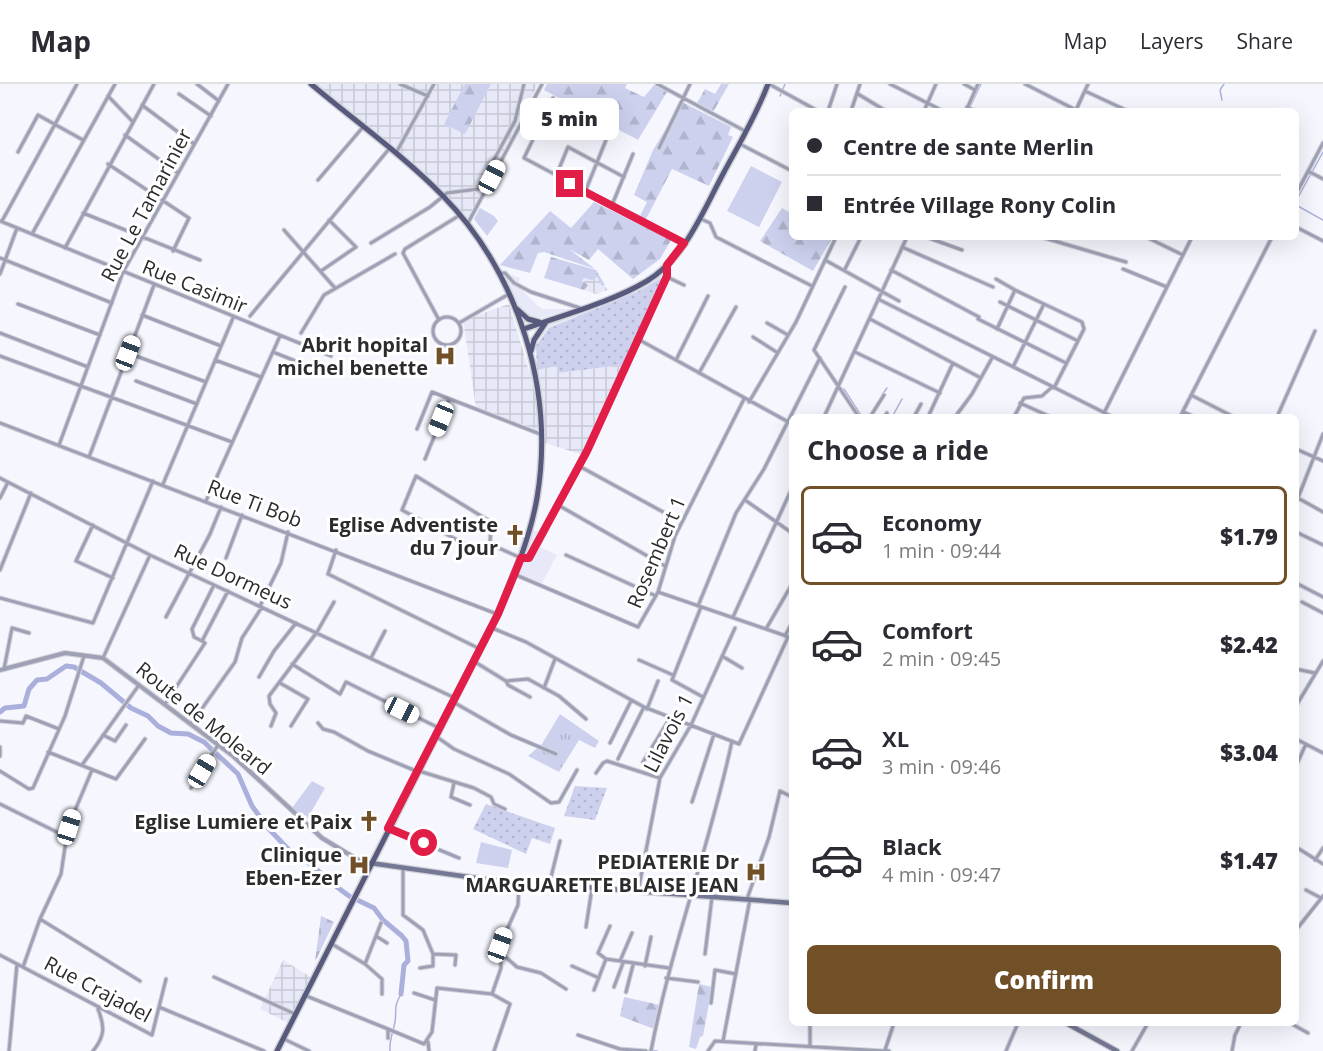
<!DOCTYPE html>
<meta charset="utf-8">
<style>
body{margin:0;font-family:"Open Sans",sans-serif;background:#f7f7f7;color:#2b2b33;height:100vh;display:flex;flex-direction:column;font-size:22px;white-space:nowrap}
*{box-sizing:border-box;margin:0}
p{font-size:20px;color:#7c7c81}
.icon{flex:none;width:33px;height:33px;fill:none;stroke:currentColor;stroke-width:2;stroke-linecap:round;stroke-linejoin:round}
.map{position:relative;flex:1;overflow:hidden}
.sheet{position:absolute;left:789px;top:330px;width:510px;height:612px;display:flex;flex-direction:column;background:#fff;border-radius:9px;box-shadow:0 6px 24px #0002}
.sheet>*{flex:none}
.guide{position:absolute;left:789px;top:24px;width:510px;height:132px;border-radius:9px;box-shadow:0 6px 24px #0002;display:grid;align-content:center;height:132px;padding:0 18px;background:#fff}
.end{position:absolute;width:27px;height:27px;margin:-14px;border:8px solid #e11d48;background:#fff;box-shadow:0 0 0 3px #fff}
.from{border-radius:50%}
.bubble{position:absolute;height:42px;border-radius:9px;background:#fff;box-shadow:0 6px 24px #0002;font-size:20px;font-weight:800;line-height:42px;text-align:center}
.car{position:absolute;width:18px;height:36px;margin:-18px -9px;border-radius:8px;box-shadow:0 0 4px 2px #0007;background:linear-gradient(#fff 24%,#345 0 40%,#fff 0 76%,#345 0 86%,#fff 0)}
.guide b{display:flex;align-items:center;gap:21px;height:57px;font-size:22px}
.guide b+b{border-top:2px solid #e1e1e2}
.guide i{width:15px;height:15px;background:#2b2b33}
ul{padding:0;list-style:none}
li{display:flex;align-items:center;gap:18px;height:99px;margin:0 12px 9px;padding:0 6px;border:3px solid transparent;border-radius:9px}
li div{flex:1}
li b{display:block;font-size:22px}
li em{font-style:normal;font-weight:800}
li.on{border-color:#714f27}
li>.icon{width:54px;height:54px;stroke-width:1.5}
h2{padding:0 18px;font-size:27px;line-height:72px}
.button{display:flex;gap:12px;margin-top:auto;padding:12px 18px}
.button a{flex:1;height:69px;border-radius:9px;background:#714f27;color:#fff;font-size:24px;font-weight:800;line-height:69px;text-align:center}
header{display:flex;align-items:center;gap:36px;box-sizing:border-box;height:84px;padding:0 30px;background:#fff;border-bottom:2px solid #e1e1e2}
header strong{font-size:28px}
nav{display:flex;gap:33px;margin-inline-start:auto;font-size:21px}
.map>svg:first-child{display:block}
.built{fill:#e7e9f8}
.industrial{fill:url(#industrial-grid)}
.grass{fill:url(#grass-tufts)}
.forest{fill:url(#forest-firs)}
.cemetery{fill:url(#cemetery-stones)}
.park{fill:url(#park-dots)}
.garden{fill:#cdd1ee}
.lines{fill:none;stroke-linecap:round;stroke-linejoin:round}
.stream{stroke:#aab0db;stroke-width:1.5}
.river{stroke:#aab0db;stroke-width:5}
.minor-casing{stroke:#d2d2d9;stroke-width:5}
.tertiary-casing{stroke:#d2d2d9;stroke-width:6}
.secondary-casing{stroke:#d2d2d9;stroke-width:7}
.primary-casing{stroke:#d2d2d9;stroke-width:8}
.minor{stroke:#9ea1b5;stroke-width:3}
.tertiary{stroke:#9ea1b5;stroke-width:4}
.secondary{stroke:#747894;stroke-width:4.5}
.primary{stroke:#575a7c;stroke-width:5}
.route{stroke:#e11d48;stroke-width:8}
.labels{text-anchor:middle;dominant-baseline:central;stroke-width:6;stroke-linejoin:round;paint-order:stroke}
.street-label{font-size:20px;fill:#2c2c2f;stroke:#fff}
.poi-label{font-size:20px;font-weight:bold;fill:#2c2c2f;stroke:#fff;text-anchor:end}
</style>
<header>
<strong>Map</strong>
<nav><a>Map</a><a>Layers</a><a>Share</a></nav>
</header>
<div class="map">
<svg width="1323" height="967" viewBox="0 0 1323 967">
<defs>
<pattern id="industrial-grid" width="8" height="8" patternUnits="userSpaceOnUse" patternTransform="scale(1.5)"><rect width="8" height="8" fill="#e7e9f8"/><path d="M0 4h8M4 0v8" fill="none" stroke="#c6c8d5"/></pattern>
<pattern id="grass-tufts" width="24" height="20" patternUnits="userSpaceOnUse" patternTransform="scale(1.5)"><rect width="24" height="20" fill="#cdd1ee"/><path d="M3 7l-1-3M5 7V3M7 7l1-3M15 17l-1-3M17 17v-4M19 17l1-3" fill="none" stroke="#b0b4cc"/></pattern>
<pattern id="forest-firs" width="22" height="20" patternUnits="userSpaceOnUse" patternTransform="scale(1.5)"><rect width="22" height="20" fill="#cdd1ee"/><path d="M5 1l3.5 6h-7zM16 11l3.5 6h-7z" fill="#b0b4cc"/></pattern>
<pattern id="cemetery-stones" width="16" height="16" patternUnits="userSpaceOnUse" patternTransform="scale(1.5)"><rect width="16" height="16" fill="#cdd1ee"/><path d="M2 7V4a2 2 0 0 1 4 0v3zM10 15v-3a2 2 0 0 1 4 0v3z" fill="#b0b4cc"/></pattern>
<pattern id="park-dots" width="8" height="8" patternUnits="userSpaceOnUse" patternTransform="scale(1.5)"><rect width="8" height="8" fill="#cdd1ee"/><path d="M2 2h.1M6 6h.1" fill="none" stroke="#b0b4cc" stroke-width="1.8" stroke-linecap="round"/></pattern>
</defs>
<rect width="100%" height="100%" fill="#f6f7fe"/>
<path class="built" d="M510 190 520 194 518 202 538 222 543 225H571L533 236 519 224 503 192Z
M661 190 663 193 637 208 549 244 541 254 534 270 535 258 543 244 550 239 624 212Z
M546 444 550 445 540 463 557 471 542 499 511 488 524 450Z"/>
<path class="industrial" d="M316 0H538L468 135 412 81Z
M596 193 608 206 596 210 584 206 583 195Z
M509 220 529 287 557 282 559 289 622 281 583 371 545 359 544 348 476 324 463 236Z
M283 876 311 893 288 939 260 925Z"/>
<path class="grass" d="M560 630 599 657 595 664 579 656 559 688 528 672 542 660Z"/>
<path class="forest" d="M465 0H491L465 50 444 40Z
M547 0H627L625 4 644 13 654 1 667 8 638 56 544 6Z
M721 0H729L713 28 697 19 705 5 715 10Z
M682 18 731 43 728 51 733 53 709 102 672 85 645 137 639 134 647 118 634 111 653 66Z
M594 118 671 156 660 175 633 195 598 165 589 176 569 165 595 185 544 168 538 169 530 189 500 181 550 127 571 144Z
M782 124 792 130V153L832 154 813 187 760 157Z
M551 173 596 186 605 201 602 202 597 193 592 196 584 194 582 197 588 201 584 206 544 194Z
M699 900 712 903 703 952 700 953 696 965 689 963Z
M624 913 660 921 654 945 620 932Z"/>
<path class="cemetery" d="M321 832 334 838 315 878Z"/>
<path class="park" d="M663 193 622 281 558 289 557 282 537 286 536 262 549 244 637 208Z
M575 702 607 704 595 736 564 732Z
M486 720 555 744 550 760 532 754 526 770 473 745Z"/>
<path class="garden" d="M751 82 782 98 759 143 727 127Z
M480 124 494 132 498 137 487 152 474 135Z
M312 697 325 704 306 737 292 724Z
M481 758 512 766 508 784 476 779Z"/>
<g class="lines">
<path class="stream" d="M780 12 785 0
M1222 16 1220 6 1224 0
M968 27 981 0
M1296 117 1323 68
M1296 121 1323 136
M844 305 862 333
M882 311 887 304
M892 333 902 315
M646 966 657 967
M390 967C389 956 393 949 395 938 397 925 393 924 401 910"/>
<path class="river" d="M0 628 5 624 24 622 29 605 37 596 47 595 66 582 74 583 101 599 131 624 148 632 158 642 171 649 188 650 204 658 238 690 252 722 268 744 291 768 312 781 329 797 349 812 374 824 383 836 402 852 406 857 408 877 404 881 401 910"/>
<defs>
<path id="minor" d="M197 0 219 17
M400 0 428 12
M657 0 745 47
M769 0 818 27
M890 0 943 27
M964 0 975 6
M1025 0 1076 26
M1085 7 1128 27
M179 10 211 32
M858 10 886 27
M108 12 132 37
M553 14 524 74 684 159
M142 21 194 60
M967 23 975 27
M1076 26 1088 0
M828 27 837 0
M851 27 860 0
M924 27 936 0
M966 27 978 0
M125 51 178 89
M740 60 792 87
M659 64 690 0
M18 68 38 31 83 56
M396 69 434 0
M108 80 189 134 173 167
M1308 87 1323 95
M556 92 568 63 624 93
M318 96 363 43
M585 108 606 56
M1296 110 1323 59
M612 121 633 70
M83 129 200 176
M701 135 710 139 716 153 812 202
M0 137 331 272
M2 137 77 0
M468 139 542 0
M1296 143 1323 157
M284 146 335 204
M32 150 115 0
M926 153 962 166
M1041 153 1126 178
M1146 153 1183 171
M371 159 430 123 447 109 478 105 515 37 524 0
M902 163 993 203
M65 164 154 0
M0 174 112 219
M825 176 899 217
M845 185 861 153
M1123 185 1167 203
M891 186 979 233
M321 187 356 163 329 136
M498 189H505L514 199 531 208 580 224
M0 190 17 144
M667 193 684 201
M996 195 1015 206
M845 203 814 266 859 333
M878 215 1113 333
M1000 218 1078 257
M18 220 100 251
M142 231 221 262
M250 232 389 65
M433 247a14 14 0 1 1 28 0a14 14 0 1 1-28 0Z
M870 235 981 294
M978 235 1066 279
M439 236 403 169 405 165 460 131
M459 239 509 210
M767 239 788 251
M997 245 1015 206 1044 220
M0 249 88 283
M301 249 324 211 395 170
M753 253 778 269
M636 254 792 340
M273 268 318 286
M855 268 940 309
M128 269 206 298
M0 272 232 358
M215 276 261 293
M676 276 708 212
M1013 283 1044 220 1082 238 1084 245 1054 304
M699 289 736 223
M136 297 197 320
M1191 311 1234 333
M749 318 796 238 836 153
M1020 319 1051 333
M1183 328 1195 333
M1104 329 1192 153
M824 333 907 153
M870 333 884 311
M884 333 887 329
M914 333 921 320
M928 333 953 279
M955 333 972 310 992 274
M1014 333 1024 314 1042 312 1051 304
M1180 333 1272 153
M1277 333 1315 247
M0 339 497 530
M417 345 432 308 540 350
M59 361 123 188 228 0
M1296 365 1323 377
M89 373 154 201
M425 375 449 316
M579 382 665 429
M0 394 150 471 455 614
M163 400 233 234
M0 414 8 398
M1298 414 1323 428
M745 416 792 449
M206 417 280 252
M1296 419 1323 350
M558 421 665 482
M93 441 76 477 113 494
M1296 448 1323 461
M490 460 486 468 481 469 402 426 416 392 491 438 490 460 521 474H529L587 367 667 192V182
M336 466 328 490 480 565
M566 471 656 512
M226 474 242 431
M0 486 31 409
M516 491 638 543 658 508 675 452 744 315
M1296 499 1323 513
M658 508 792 554
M0 514 93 539 153 397
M1302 518 1323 529
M260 522 281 479 288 448
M698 522 736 429 764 385 820 274
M701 523 672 596 703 613
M166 533 210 450 221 423
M733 533 792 404
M492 544 526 558 644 623 739 660 788 553
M766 545 792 500
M785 552 792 539
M202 557 194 553 192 545 214 501
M722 572 742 584
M103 574 150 471
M371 574 385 547
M639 576 673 591
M475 578 506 597 528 595 559 612 586 635
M292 580 340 610 346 598 439 644
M4 585 12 544 29 549
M1296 585 1315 589
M259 593 274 567 296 539
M506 597 508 601 530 613
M280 599 308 615 291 642
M544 604 555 575
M455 619 511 651 556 670
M165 620 205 559 202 557 228 507
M1296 622 1323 577
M647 625 658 597
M0 637 23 639 26 632 59 645
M318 639 323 645 334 648 368 667 416 687
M191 640 235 578 242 554 262 523
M271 642 276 629 270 620 269 612 317 548 334 518
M103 651 115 657 126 641
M437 653 454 665 509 690 551 719 559 718 577 686
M1296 655 1323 669
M610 659 631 617
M0 663V672
M48 668 116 695 145 655
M618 675 644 623
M643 678 670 634
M82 681 139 601
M1296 682 1306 660
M0 687 29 705 33 704 65 632 84 572
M419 687 474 704 491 713 494 720 505 725
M596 689 603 679 607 677 660 694
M454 699 451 713 470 721
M191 704 218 661
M692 718 714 650
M0 720 69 754
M389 745 459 774
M1296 763 1323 780
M1315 776 1323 764
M403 785V831L423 846 433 870 456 871 455 881
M549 801 560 757
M1306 806 1321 814
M638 808 660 694 691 641 735 544
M747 815 769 753 780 707 792 713
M40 835 140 897
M586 843 592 804
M1296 846 1323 812
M376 852 387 859
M332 860 365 880 382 895V910
M501 869 517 883 541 889 566 905
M705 870 712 813
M0 871 152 951 159 923 264 967
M606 875 598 869 610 842
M620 877 632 849
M365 880 381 839
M572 882 599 894
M645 882 651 853
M23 883 40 835 61 790 68 743 92 686
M420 884 433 882V870
M214 893 295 930
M666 894 698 898
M614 903 623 879
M594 906 606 875 669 884
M626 908 633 881
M414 909 435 916
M304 911 388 945V954
M711 919 715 886 736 890
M159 923 166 895
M810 939V961
M1290 939 1308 949
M388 945 424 960 432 948 437 904 492 910
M578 951 620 965 646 967
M284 955 309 967
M723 957 750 815
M428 958 429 967
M9 967 17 880
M93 967C105 952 105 943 98 925
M494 967 510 920 492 910 501 884 500 861 518 821 519 799
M651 967C671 862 710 762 732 657
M708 967 715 957 884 967
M755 967 756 960
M889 967 885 966 894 939
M1006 967 1018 939
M1132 967 1148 939
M1232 967 1235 951 1241 939"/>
<path id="tertiary" d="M0 586 65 569 103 574 233 672 322 754 360 777 370 779"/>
<path id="secondary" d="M370 779 490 796 792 819
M1066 939 1117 967"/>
<path id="primary" d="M517 225 528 235 539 238
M524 245C563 231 612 218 647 197 685 174 703 127 723 90 739 60 756 32 768 0
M531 267 534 256 546 238
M277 967 498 530C514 492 530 454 537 414 555 307 519 190 443 112 403 71 355 37 311 0"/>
</defs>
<use href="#minor" class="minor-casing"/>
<use href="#tertiary" class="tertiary-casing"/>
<use href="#secondary" class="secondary-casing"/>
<use href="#primary" class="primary-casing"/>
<use href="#minor" class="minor"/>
<use href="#tertiary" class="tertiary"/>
<use href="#secondary" class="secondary"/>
<use href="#primary" class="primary"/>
</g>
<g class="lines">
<path class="route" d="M424 759 388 744 389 742 498 530 521 474H529L587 367 667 192V181L684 159 570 100"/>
</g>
<defs>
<symbol id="hospital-bare" viewBox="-9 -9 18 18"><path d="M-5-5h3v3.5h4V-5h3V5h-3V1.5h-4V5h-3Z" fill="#714f27" stroke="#fff" stroke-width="2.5" paint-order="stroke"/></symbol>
<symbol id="church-bare" viewBox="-9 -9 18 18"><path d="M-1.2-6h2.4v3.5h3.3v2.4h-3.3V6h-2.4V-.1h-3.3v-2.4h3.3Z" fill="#714f27" stroke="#fff" stroke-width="2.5" paint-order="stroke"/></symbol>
</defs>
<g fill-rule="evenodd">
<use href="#hospital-bare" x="430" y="257" width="30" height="30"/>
<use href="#church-bare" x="500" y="436" width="30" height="30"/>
<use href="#church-bare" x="354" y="722" width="30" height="30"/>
<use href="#hospital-bare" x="344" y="766" width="30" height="30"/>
<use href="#hospital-bare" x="741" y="773" width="30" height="30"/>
</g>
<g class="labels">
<g class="street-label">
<text transform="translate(146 121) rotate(-62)">Rue Le Tamarinier</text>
<text transform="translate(195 202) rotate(22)">Rue Casimir</text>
<text transform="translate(255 419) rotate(21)">Rue Ti Bob</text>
<text transform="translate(656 468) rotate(-67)">Rosembert 1</text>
<text transform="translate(233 492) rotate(25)">Rue Dormeus</text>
<text transform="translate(204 634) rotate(39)">Route de Moleard</text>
<text transform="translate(668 649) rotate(-63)">Lilavois 1</text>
<text transform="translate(98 905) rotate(28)">Rue Crajadel</text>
</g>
<g class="poi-label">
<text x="428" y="260">Abrit hopital<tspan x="428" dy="23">michel benette</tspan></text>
<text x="498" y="440">Eglise Adventiste<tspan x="498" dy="23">du 7 jour</tspan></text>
<text x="352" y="737">Eglise Lumiere et Paix</text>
<text x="342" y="770">Clinique<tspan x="342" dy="23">Eben-Ezer</tspan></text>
<text x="739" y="777">PEDIATERIE Dr<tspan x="739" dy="23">MARGUARETTE BLAISE JEAN</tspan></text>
</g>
</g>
</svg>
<i class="end from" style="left:424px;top:759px"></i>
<i class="end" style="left:570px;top:100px"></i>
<div class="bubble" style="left:520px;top:14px;width:99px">5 min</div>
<i class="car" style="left:492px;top:93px;rotate:28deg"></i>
<i class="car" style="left:128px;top:269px;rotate:21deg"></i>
<i class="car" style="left:441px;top:335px;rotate:202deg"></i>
<i class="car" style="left:402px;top:626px;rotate:116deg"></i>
<i class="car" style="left:202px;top:687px;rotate:31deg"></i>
<i class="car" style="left:69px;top:743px;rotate:17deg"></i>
<i class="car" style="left:500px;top:861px;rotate:20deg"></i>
<div class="guide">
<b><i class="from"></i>Centre de sante Merlin</b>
<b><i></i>Entrée Village Rony Colin</b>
</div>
<section class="sheet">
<h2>Choose a ride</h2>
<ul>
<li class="on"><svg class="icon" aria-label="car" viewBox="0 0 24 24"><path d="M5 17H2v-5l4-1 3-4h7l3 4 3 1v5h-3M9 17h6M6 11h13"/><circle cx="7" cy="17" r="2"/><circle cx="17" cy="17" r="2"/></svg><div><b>Economy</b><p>1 min · 09:44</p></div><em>$1.79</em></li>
<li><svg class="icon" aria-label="car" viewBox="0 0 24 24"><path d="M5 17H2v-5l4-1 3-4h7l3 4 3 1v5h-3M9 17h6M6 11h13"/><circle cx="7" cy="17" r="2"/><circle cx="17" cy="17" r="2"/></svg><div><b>Comfort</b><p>2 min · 09:45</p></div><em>$2.42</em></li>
<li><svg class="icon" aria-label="car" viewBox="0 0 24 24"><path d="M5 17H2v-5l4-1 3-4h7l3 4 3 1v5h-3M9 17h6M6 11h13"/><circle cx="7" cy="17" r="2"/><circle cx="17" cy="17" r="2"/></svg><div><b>XL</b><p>3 min · 09:46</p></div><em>$3.04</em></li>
<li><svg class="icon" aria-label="car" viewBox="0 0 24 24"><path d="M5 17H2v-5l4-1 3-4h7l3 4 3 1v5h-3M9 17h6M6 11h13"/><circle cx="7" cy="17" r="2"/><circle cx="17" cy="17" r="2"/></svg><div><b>Black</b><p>4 min · 09:47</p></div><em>$1.47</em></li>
</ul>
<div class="button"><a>Confirm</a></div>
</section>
</div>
